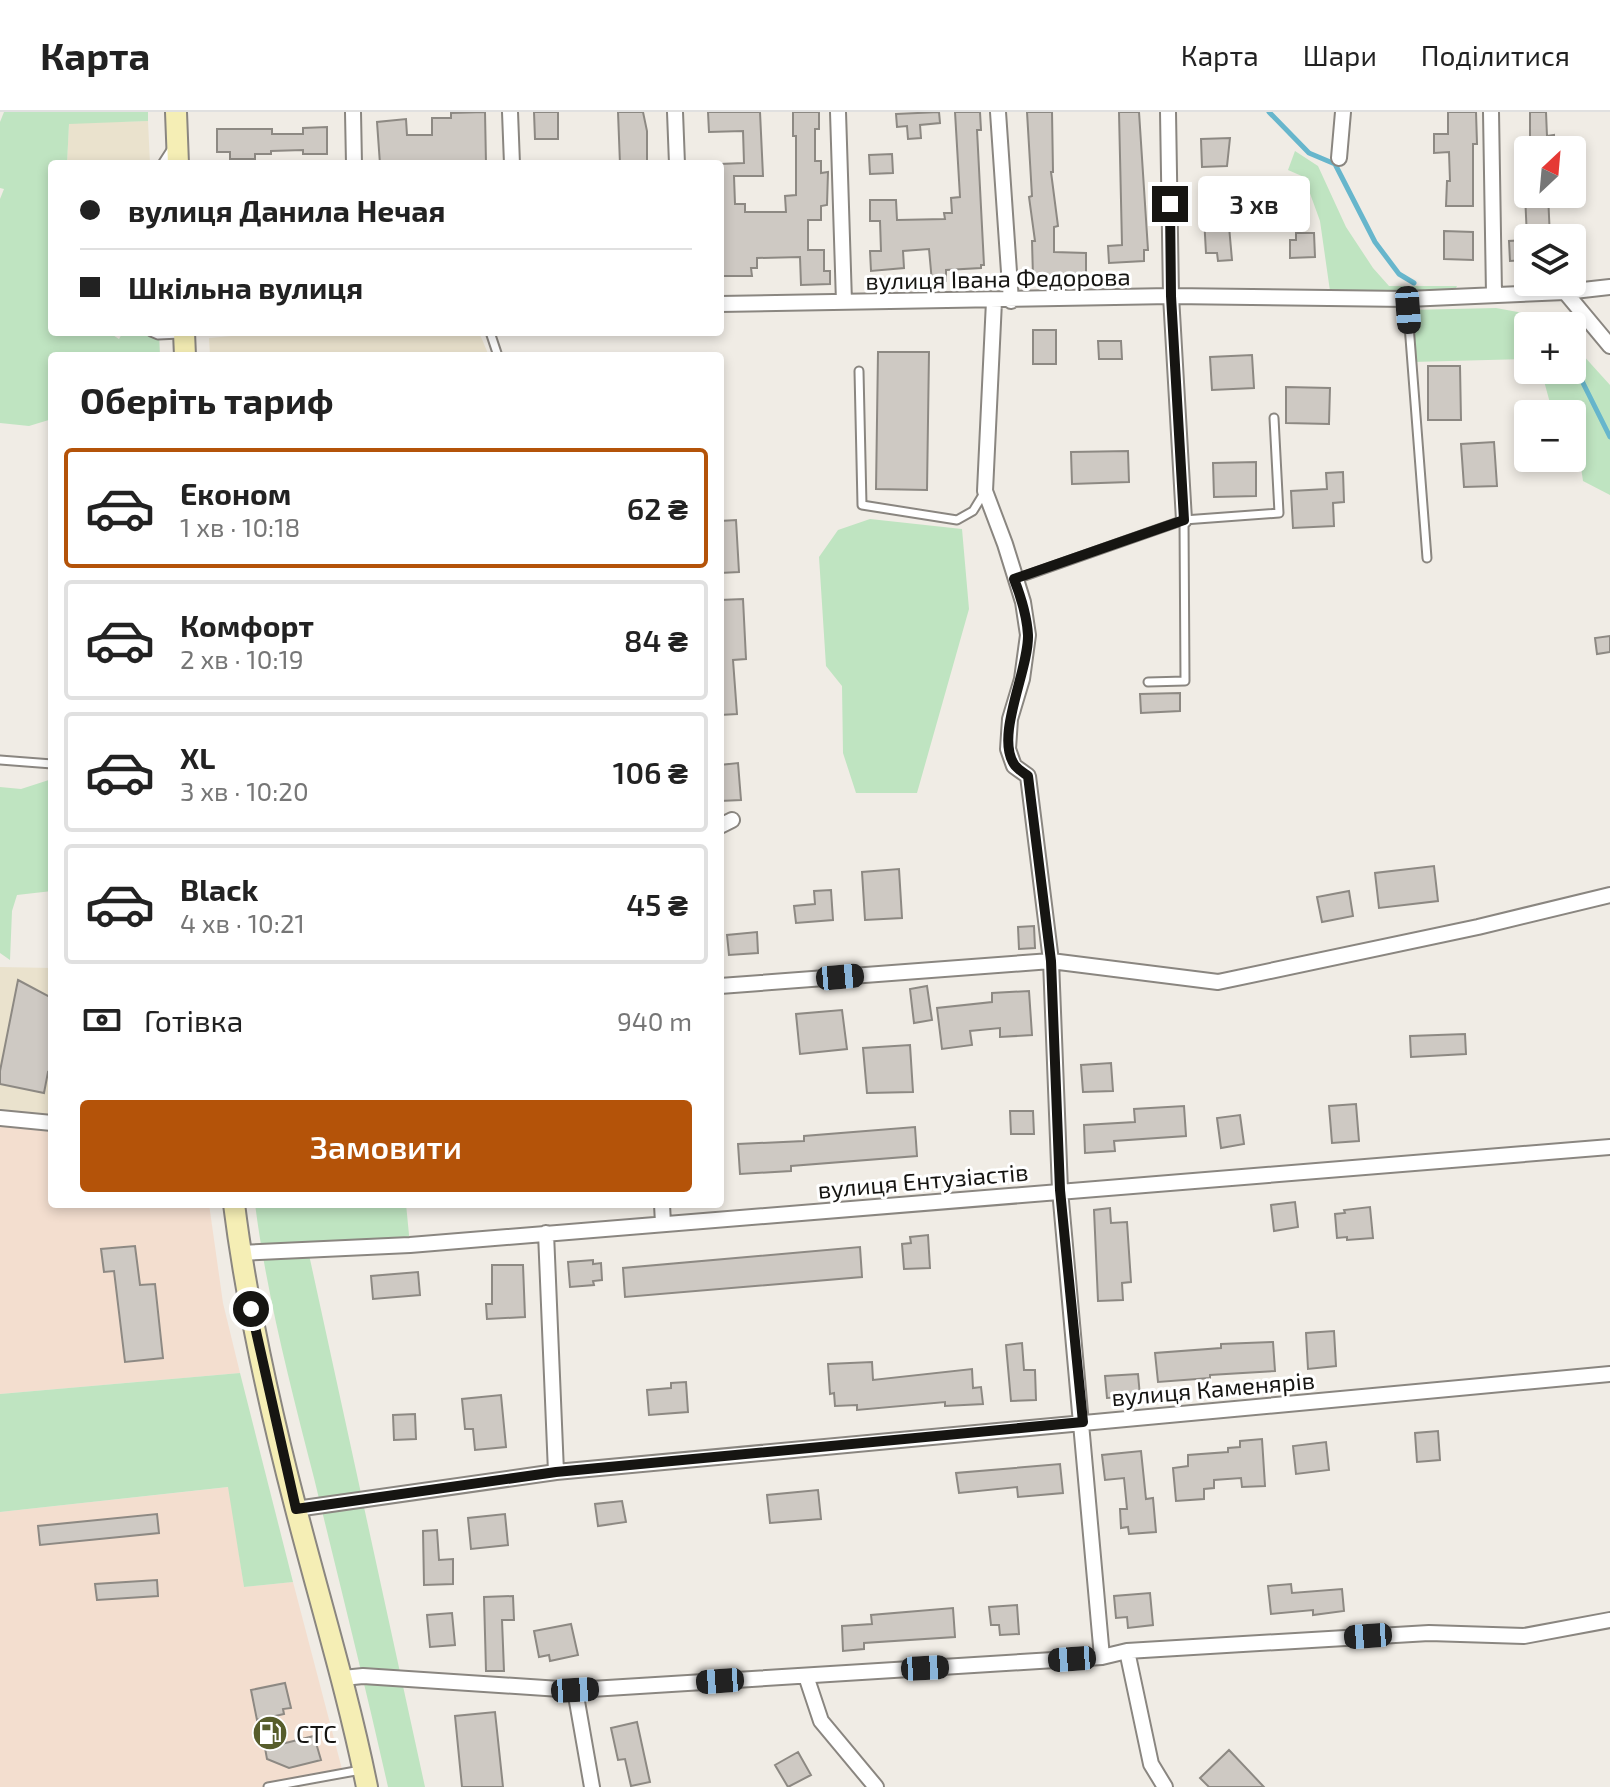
<!DOCTYPE html>
<html lang="uk">
<meta charset="utf-8">
<style>
body{margin:0;font-family:"Exo 2",sans-serif;background:#f2f2f2;color:#222;height:100vh;display:flex;flex-direction:column;font-size:30px;white-space:nowrap}
*{box-sizing:border-box;margin:0}
p{font-size:26px;color:#767676}
.icon{flex:none;width:44px;height:44px;fill:none;stroke:currentColor;stroke-width:2;stroke-linecap:round;stroke-linejoin:round}
.map{position:relative;flex:1;overflow:hidden}
.sheet{position:absolute;left:48px;top:240px;width:676px;height:856px;display:flex;flex-direction:column;background:#fff;border-radius:8px;box-shadow:0 4px 12px #0003}
.sheet>*{flex:none}
.guide{position:absolute;left:48px;top:48px;width:676px;height:176px;border-radius:8px;box-shadow:0 4px 12px #0003;display:grid;align-content:center;height:176px;padding:0 32px;background:#fff}
.needle{width:52px;rotate:26deg}
.buttons{position:absolute;left:1514px;top:24px;display:grid;gap:16px}
.buttons a{display:grid;place-items:center;width:72px;height:72px;border-radius:8px;background:#fff;box-shadow:0 4px 12px #0003;font-size:40px}
.end{position:absolute;width:36px;height:36px;margin:-18px;border:10px solid #161512;background:#fff;box-shadow:0 0 0 4px #fff}
.from{border-radius:50%}
.bubble{position:absolute;height:56px;border-radius:8px;background:#fff;box-shadow:0 4px 12px #0003;font-size:26px;font-weight:600;line-height:56px;text-align:center}
.car{position:absolute;width:24px;height:48px;margin:-24px -12px;border-radius:10px;box-shadow:0 0 6px 2px #0007;background:linear-gradient(#222 24%,#8ab4d8 0 40%,#222 0 76%,#8ab4d8 0 86%,#222 0)}
.guide b{display:flex;align-items:center;gap:28px;height:76px;font-size:30px}
.guide b+b{border-top:2px solid #e0e0e0}
.guide i{width:20px;height:20px;background:#222}
ul{padding:0;list-style:none}
li{display:flex;align-items:center;gap:24px;height:120px;margin:0 16px 12px;padding:0 16px;border:4px solid #e0e0e0;border-radius:8px}
li div{flex:1}
li b{display:block;font-size:30px}
li em{font-style:normal;font-weight:600}
li.selected{border-color:#b45309}
li>.icon{width:72px;height:72px;stroke-width:1.5}
h2{padding:0 32px;font-size:36px;line-height:96px}
.pay{display:flex;align-items:center;gap:20px;height:88px;padding:0 32px;font-size:30px}
.pay p{margin-inline-start:auto}
.cta{display:flex;gap:16px;margin-top:auto;padding:16px 32px}
.cta a{flex:1;height:92px;border-radius:8px;background:#b45309;color:#fff;font-size:32px;font-weight:600;line-height:92px;text-align:center}
header{display:flex;align-items:center;gap:48px;box-sizing:border-box;height:112px;padding:0 40px;background:#fff;border-bottom:2px solid #e0e0e0}
header strong{font-size:38px}
nav{display:flex;gap:44px;margin-inline-start:auto;font-size:28px}
.map>svg:first-child{display:block}
.commercial{fill:#eae2cd}
.industrial{fill:#f3decf}
.green{fill:#bfe4c1}
.lines{fill:none;stroke-linecap:round;stroke-linejoin:round}
.stream{stroke:#67b6cc;stroke-width:5}
.building{fill:#cec9c3;stroke:#8d8983;stroke-width:2}
.lane-casing{stroke:#8a8680;stroke-width:11}
.street-casing{stroke:#8a8680;stroke-width:18}
.secondary-casing{stroke:#8a8680;stroke-width:24}
.lane{stroke:#fff;stroke-width:7}
.street{stroke:#fff;stroke-width:14}
.secondary{stroke:#f5eeb5;stroke-width:20}
.route{stroke:#161512;stroke-width:10}
.labels{text-anchor:middle;dominant-baseline:central;stroke-width:6;stroke-linejoin:round;paint-order:stroke}
.street-label{font-size:24px;fill:#161512;stroke:#fff}
.poi-label{font-size:24px;fill:#161512;stroke:#fff;text-anchor:start}
</style>
<header>
<strong>Карта</strong>
<nav><a>Карта</a><a>Шари</a><a>Поділитися</a></nav>
</header>
<div class="map">
<svg width="1610" height="1675" viewBox="0 0 1610 1675">
<rect width="100%" height="100%" fill="#f0ece5"/>
<path class="commercial" d="M148 9 150 52H67L69 11Z
M277 220H479L489 244H210L209 226Z
M0 855 52 856V1011L0 1006Z"/>
<path class="industrial" d="M0 1006 52 1011V1092H209L223 1191 240 1261 0 1282Z
M229 1375 244 1475 293 1470 343 1661 268 1675H0V1400Z"/>
<path class="green" d="M4 0H148V9L69 12 67 52H52V220H108L119 227 123 220H159L160 244H52V307L29 314 0 311V87L4 77 0 76V10Z
M1295 39 1318 54 1346 115 1373 156 1389 174H1457L1452 184 1331 186 1320 109 1304 65 1288 58Z
M1496 196 1550 206 1557 214H1528V247L1412 250 1408 198Z
M1572 231 1610 273V383L1583 369 1576 321 1572 319V302H1553L1541 258H1572Z
M870 407 962 417 969 497 917 681H856L843 641 842 574 826 554 819 445 838 418Z
M52 667V779L17 783 12 799 10 848 0 841V675L21 677Z
M255 1092H406L410 1133 308 1138 425 1675H388C365 1572 339 1469 314 1366 291 1276 267 1185 255 1092Z
M240 1261 293 1470 244 1475 228 1375 0 1400V1282Z"/>
<g class="lines">
<path class="stream" d="M1269 0 1309 41 1335 52 1375 130 1399 162 1414 171
M1579 263 1610 325"/>
</g>
<path class="building" d="M485 0 486 52H380L377 10 406 7 407 23H432V6H451V1Z
M534 0H558V27H535Z
M618 0H643L647 19V52H620Z
M708 0H760L763 64H734L735 92H745V100H786L785 84 796 83V24H793V0H819V17H815V49H821V61L828 60 827 93 821 94V108H808V138H824V159H830V172L801 173 800 145 757 146V156H751L752 164H720V52L744 51 743 19 709 20Z
M939 0 940 11 920 13 921 26 908 27 907 14 897 15 896 2Z
M955 0H980L981 18H977L984 153H981V156L946 158V169L932 170 929 137 903 139 904 156 871 159 870 139H881L880 109H870V88H896L897 108 945 107 944 101H952L951 86 960 85Z
M1027 0H1052L1053 60H1051L1058 114 1054 115V140L1086 141V164L1033 165 1032 129H1035L1029 85 1032 84Z
M1119 0H1139L1148 138H1144V149L1109 151 1108 134 1122 133Z
M1448 0H1476L1477 32H1473V94H1446L1447 69H1450L1449 40 1434 41V22H1448Z
M1530 0H1546L1547 24 1554 23V38H1530Z
M327 15V42H303V38L271 39V42H255V47H230V40H217V17H272V22H303V16Z
M1230 26 1227 54 1202 55 1201 27Z
M892 42 893 61 870 62 869 43Z
M1237 70 1238 102 1228 103 1232 148 1218 149 1217 141H1206L1203 87 1211 86 1210 80H1223L1222 71Z
M1525 82H1548L1550 126H1527Z
M1444 119 1473 120V148L1444 147Z
M1296 121H1314L1315 145 1290 146V128H1296Z
M1528 128V148L1510 149 1509 129Z
M1033 218H1056V252H1033Z
M1098 229H1121L1122 247H1099Z
M878 240H929L927 378 876 377Z
M1252 243 1254 276 1212 278 1210 245Z
M1428 254H1460L1461 308H1428Z
M1286 275 1330 276 1329 312 1286 311Z
M1494 330 1497 374 1464 375 1461 332Z
M1128 339 1129 370 1072 372 1071 340Z
M1256 350V384L1214 385 1213 351Z
M1343 360 1344 390 1333 391 1334 414 1293 416 1291 379 1327 377 1326 361Z
M736 408 739 460 720 461V409Z
M743 487 746 547 733 548 737 602 720 603V488Z
M1610 524V540L1597 542 1595 526Z
M1180 581V599L1141 601 1140 582Z
M738 651 741 688 720 689V653Z
M1434 754 1438 789 1379 796 1375 761Z
M899 757 902 806 865 808 862 760Z
M831 778 833 808 796 811 794 794 815 792 814 779Z
M1349 779 1353 804 1322 810 1317 785Z
M1034 814 1035 836 1019 837 1018 815Z
M757 820 758 841 729 843 727 823Z
M18 868 52 886V961L48 960 44 981 0 972V959Z
M927 874 932 908 914 911 910 877Z
M1029 879 1032 923 1000 925V916L970 919 972 933 942 937 937 896 992 890V881Z
M842 898 847 937 800 942 796 902Z
M1465 922 1466 942 1411 945 1410 924Z
M910 933 913 980 867 981 863 936Z
M1111 951 1113 979 1083 980 1081 953Z
M1356 992 1359 1029 1332 1031 1329 994Z
M1184 994 1186 1024 1114 1029 1115 1039 1085 1041 1084 1013 1135 1010 1134 997Z
M1010 999H1033L1034 1022H1011Z
M1240 1003 1244 1032 1221 1036 1217 1006Z
M915 1015 917 1044 791 1054V1059L740 1062 738 1032 804 1029V1024Z
M1295 1090 1298 1115 1274 1119 1271 1093Z
M1370 1095 1373 1126 1347 1128V1125L1337 1126 1335 1102 1345 1101 1344 1098Z
M1110 1096 1111 1111 1127 1110 1131 1170 1122 1171 1123 1188 1098 1189 1094 1098Z
M928 1123 930 1156 904 1157 902 1132 911 1131 910 1125Z
M135 1134 140 1173 155 1172 163 1246 125 1250 114 1159 104 1160 101 1137Z
M860 1135 862 1165 625 1185 623 1156Z
M593 1148V1152L601 1151 602 1168 593 1169 594 1173 570 1175 568 1150Z
M492 1153H523L525 1205 487 1207 486 1192H492Z
M418 1160 420 1183 373 1187 371 1164Z
M1334 1219 1336 1254 1308 1257 1306 1221Z
M1273 1230 1275 1259 1210 1263V1266L1158 1270 1155 1241 1221 1236V1232Z
M1022 1231 1024 1258H1035L1036 1288 1011 1289 1006 1233Z
M872 1250 873 1268 972 1257 973 1276 981 1275 983 1292 945 1294V1290L857 1298V1293L835 1294 834 1281 830 1282 828 1252Z
M1138 1262 1140 1284 1107 1286 1105 1264Z
M686 1270 688 1300 649 1303 647 1278 671 1276V1271Z
M501 1283 506 1335 475 1338 473 1317H465L462 1287Z
M415 1302 416 1327 394 1328 393 1303Z
M1438 1319 1440 1348 1417 1350 1415 1321Z
M1262 1327 1265 1374 1242 1375 1241 1366 1214 1368V1376L1204 1377V1387L1176 1389 1173 1356 1188 1354V1343L1228 1340V1336L1240 1335V1329Z
M1326 1330 1329 1358 1296 1362 1293 1334Z
M1141 1339 1146 1387 1153 1386 1156 1420 1129 1422 1128 1415 1121 1416 1120 1397H1127L1124 1366 1105 1368 1102 1343Z
M1060 1352 1063 1381 1018 1385 1017 1375 959 1381 956 1361Z
M818 1378 821 1407 770 1411 767 1383Z
M622 1389 626 1410 598 1414 595 1392Z
M157 1402 159 1421 40 1433 38 1414Z
M505 1402 508 1433 471 1437 468 1406Z
M437 1418 439 1448 453 1447V1472L424 1473 423 1419Z
M157 1468 158 1484 97 1488 95 1472Z
M1291 1472 1292 1481 1342 1477 1344 1499 1313 1503V1498L1271 1502 1268 1474Z
M1150 1481 1153 1513 1128 1516 1127 1505 1116 1506 1114 1484Z
M513 1484 514 1508H502L504 1559H486L484 1485Z
M1017 1493 1019 1522 1000 1523 999 1513H991L989 1495Z
M953 1496 955 1525 864 1531V1537L843 1539 842 1514 872 1512 871 1503Z
M452 1501 455 1533 430 1535 427 1503Z
M571 1512 578 1543 550 1549 549 1543 539 1545 534 1519Z
M285 1571 291 1596 283 1597 284 1602 257 1608 251 1578Z
M495 1600 503 1675H462L455 1604Z
M637 1610 650 1670 631 1674 625 1647 618 1648 611 1616Z
M314 1624 321 1648 289 1656 267 1647 265 1636Z
M1229 1638 1264 1675H1209L1200 1666Z
M798 1640 811 1663 788 1675 775 1653Z"/>
<g class="lines">
<defs>
<path id="lane" d="M162 52 171 38
M1407 187 1427 446
M151 220 158 223 180 222
M490 220 498 244
M859 259 862 393 957 408 973 399 984 381
M1016 467 1184 408 1279 401 1274 306
M1148 570 1185 569 1184 408
M0 648 52 652
M268 1675 361 1658"/>
<path id="street" d="M353 0 354 52
M510 0 512 52
M675 0 677 52
M838 0 844 190
M998 0 1011 189
M1168 0 1171 184 1184 408
M1491 0 1494 182
M1339 46 1343 0
M1565 180 1610 234
M994 189 985 379 1005 432 1023 490 1028 523 1022 567 1010 607 1008 637 1014 654 1028 664 1051 849 1060 1078 1102 1545
M720 192 1171 184 1407 187 1565 180 1610 175
M720 714 732 708
M720 874 1051 849 1218 870 1478 815 1610 783
M0 1006 52 1011
M662 1092 663 1112
M546 1121 556 1360
M240 1141 410 1133 1610 1035
M296 1397 556 1360 1610 1262
M1127 1539 1151 1652 1165 1675
M806 1564 821 1609 876 1675
M343 1566 363 1564 575 1578 1102 1545 1127 1539 1429 1521 1524 1524 1610 1508
M575 1578 592 1675"/>
<path id="secondary" d="M176 0 178 52
M184 220 185 244
M234 1092C247 1195 270 1297 296 1397 320 1490 348 1581 367 1675"/>
</defs>
<use href="#lane" class="lane-casing"/>
<use href="#street" class="street-casing"/>
<use href="#secondary" class="secondary-casing"/>
<use href="#lane" class="lane"/>
<use href="#street" class="street"/>
<use href="#secondary" class="secondary"/>
</g>
<g class="lines">
<path class="route" d="M251 1197 296 1397 556 1360 1083 1310 1060 1078 1051 849 1028 664C1024 661 1017 657 1014 652 995 623 1029 558 1028 523 1027 504 1021 485 1014 467L1184 408 1171 184 1170 92"/>
</g>
<defs>
<symbol id="fuel-disc" viewBox="-11 -11 22 22"><circle r="9.5" fill="#575d2b" stroke="#fff"/><path d="M-5.5-6h7V0h2V4h1.3V-2.5L3-4.5l.8-.8L6-3V5H2.5V1h-1V6h-7ZM-4.2-4.7v3.2H.2V-4.7Z" fill="#fff"/></symbol>
</defs>
<g fill-rule="evenodd">
<use href="#fuel-disc" x="250" y="1601" width="40" height="40"/>
</g>
<g class="labels">
<g class="street-label">
<text transform="translate(998 166) rotate(-1)">вулиця Івана Федорова</text>
<text transform="translate(923 1068) rotate(-5)">вулиця Ентузіастів</text>
<text transform="translate(1213 1276) rotate(-5)">вулиця Каменярів</text>
</g>
<g class="poi-label">
<text x="296" y="1621">СТС</text>
</g>
</g>
</svg>
<div class="buttons">
<a><svg class="needle" viewBox="-14 -14 28 28"><path d="M0-13l5 13h-10z" fill="#e53935"/><path d="M0 13l5-13h-10z" fill="#767676"/></svg></a>
<a><svg class="icon" aria-label="layers" viewBox="0 0 24 24"><path d="M12 4l9 5-9 5-9-5zM3 14l9 5 9-5"/></svg></a>
<a>+</a>
<a>−</a>
</div>
<i class="end from" style="left:251px;top:1197px"></i>
<i class="end" style="left:1170px;top:92px"></i>
<div class="bubble" style="left:1198px;top:64px;width:112px">3 хв</div>
<i class="car" style="left:1408px;top:198px;rotate:176deg"></i>
<i class="car" style="left:840px;top:865px;rotate:85deg"></i>
<i class="car" style="left:1368px;top:1524px;rotate:266deg"></i>
<i class="car" style="left:1072px;top:1547px;rotate:266deg"></i>
<i class="car" style="left:925px;top:1556px;rotate:87deg"></i>
<i class="car" style="left:720px;top:1569px;rotate:266deg"></i>
<i class="car" style="left:575px;top:1578px;rotate:87deg"></i>
<div class="guide">
<b><i class="from"></i>вулиця Данила Нечая</b>
<b><i></i>Шкільна вулиця</b>
</div>
<section class="sheet">
<h2>Оберіть тариф</h2>
<ul>
<li class="selected"><svg class="icon" aria-label="car" viewBox="0 0 24 24"><path d="M5 17H2v-5l4-1 3-4h7l3 4 3 1v5h-3M9 17h6M6 11h13"/><circle cx="7" cy="17" r="2"/><circle cx="17" cy="17" r="2"/></svg><div><b>Економ</b><p>1 хв · 10:18</p></div><em>62 ₴</em></li>
<li><svg class="icon" aria-label="car" viewBox="0 0 24 24"><path d="M5 17H2v-5l4-1 3-4h7l3 4 3 1v5h-3M9 17h6M6 11h13"/><circle cx="7" cy="17" r="2"/><circle cx="17" cy="17" r="2"/></svg><div><b>Комфорт</b><p>2 хв · 10:19</p></div><em>84 ₴</em></li>
<li><svg class="icon" aria-label="car" viewBox="0 0 24 24"><path d="M5 17H2v-5l4-1 3-4h7l3 4 3 1v5h-3M9 17h6M6 11h13"/><circle cx="7" cy="17" r="2"/><circle cx="17" cy="17" r="2"/></svg><div><b>XL</b><p>3 хв · 10:20</p></div><em>106 ₴</em></li>
<li><svg class="icon" aria-label="car" viewBox="0 0 24 24"><path d="M5 17H2v-5l4-1 3-4h7l3 4 3 1v5h-3M9 17h6M6 11h13"/><circle cx="7" cy="17" r="2"/><circle cx="17" cy="17" r="2"/></svg><div><b>Black</b><p>4 хв · 10:21</p></div><em>45 ₴</em></li>
</ul>
<div class="pay"><svg class="icon" aria-label="cash" viewBox="0 0 24 24"><path d="M3 7h18v10H3z"/><circle cx="12" cy="12" r="2"/></svg>Готівка<p>940 m</p></div>
<div class="cta"><a>Замовити</a></div>
</section>
</div>
